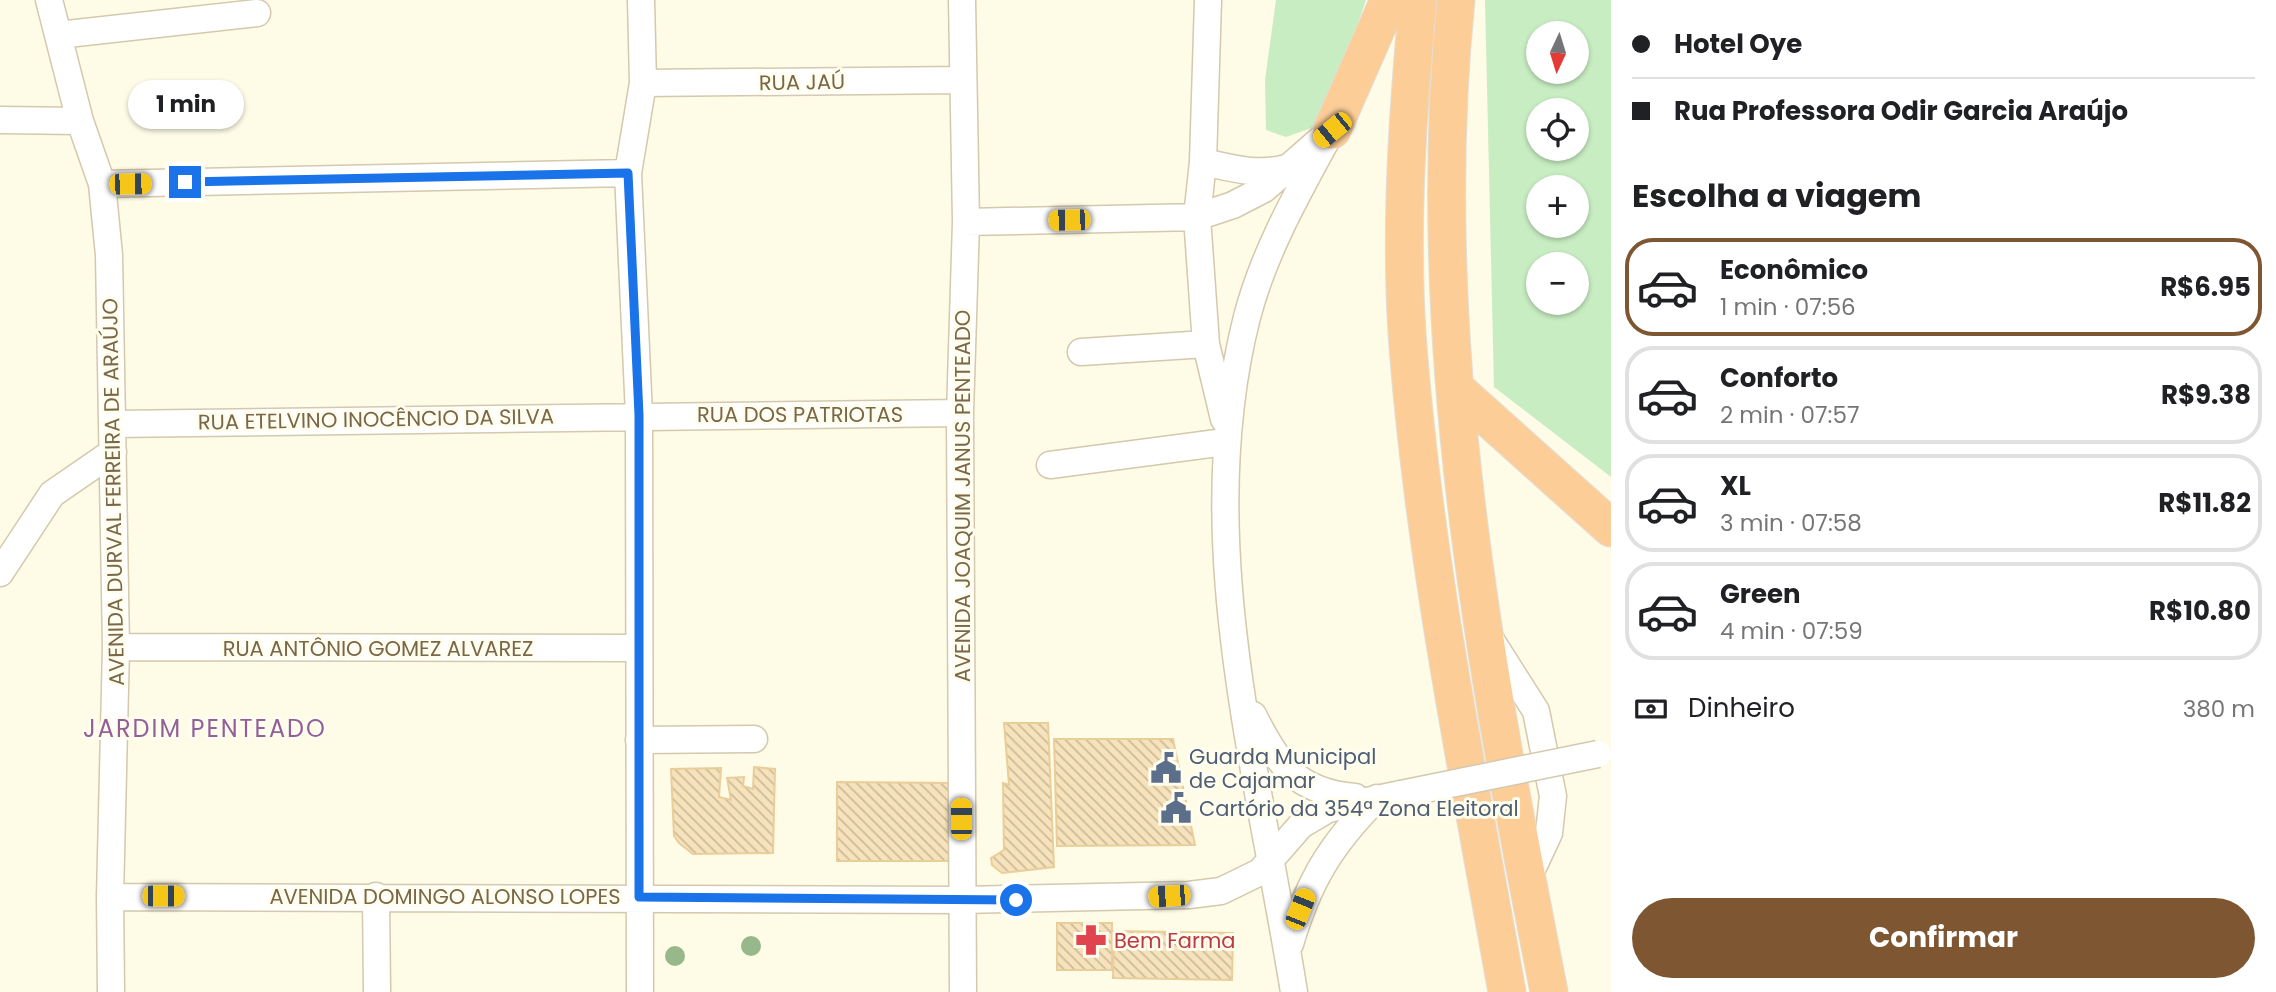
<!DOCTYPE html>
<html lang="pt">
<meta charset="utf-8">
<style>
body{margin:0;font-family:Poppins,sans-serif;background:#f6f6f6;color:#202124;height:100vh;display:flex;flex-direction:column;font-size:26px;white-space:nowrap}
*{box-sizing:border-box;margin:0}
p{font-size:23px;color:#757577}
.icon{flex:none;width:38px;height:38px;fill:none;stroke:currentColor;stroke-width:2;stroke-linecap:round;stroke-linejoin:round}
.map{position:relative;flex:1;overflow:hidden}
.details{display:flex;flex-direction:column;background:#fff;width:665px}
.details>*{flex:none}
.banner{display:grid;align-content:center;height:154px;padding:0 21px;background:#fff}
.needle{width:46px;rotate:184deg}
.tools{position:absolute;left:1526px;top:21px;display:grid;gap:14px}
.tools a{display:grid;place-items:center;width:63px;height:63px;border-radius:50%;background:#fff;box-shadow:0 2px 5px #0004;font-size:35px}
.end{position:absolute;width:32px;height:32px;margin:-16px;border:9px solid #1a73e8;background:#fff;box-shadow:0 0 0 4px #fff}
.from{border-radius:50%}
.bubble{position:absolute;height:49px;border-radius:24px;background:#fff;box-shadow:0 2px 5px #0004;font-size:23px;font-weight:700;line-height:49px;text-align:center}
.car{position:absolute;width:21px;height:42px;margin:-21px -10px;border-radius:9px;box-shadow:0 0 5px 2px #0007;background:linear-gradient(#f5c518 24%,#345 0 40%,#f5c518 0 76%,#345 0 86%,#f5c518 0)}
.banner b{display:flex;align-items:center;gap:24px;height:66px;font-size:26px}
.banner b+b{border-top:2px solid #e0e0e0}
.banner i{width:18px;height:18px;background:#202124}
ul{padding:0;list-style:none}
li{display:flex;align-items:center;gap:21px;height:98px;margin:0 14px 10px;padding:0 7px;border:4px solid #e0e0e0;border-radius:28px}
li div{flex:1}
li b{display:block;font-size:26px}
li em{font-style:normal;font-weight:700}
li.selected{border-color:#7e5732}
li>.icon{width:63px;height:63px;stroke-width:1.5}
h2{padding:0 21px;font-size:32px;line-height:84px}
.pay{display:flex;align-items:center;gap:18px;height:77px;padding:0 21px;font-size:26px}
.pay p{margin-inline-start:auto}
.action{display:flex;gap:14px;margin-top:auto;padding:14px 21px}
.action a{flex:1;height:80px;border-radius:42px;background:#7e5732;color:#fff;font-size:28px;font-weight:700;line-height:80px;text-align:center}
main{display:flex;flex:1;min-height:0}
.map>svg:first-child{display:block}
.grass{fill:#c8edc2;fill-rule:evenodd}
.building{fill:url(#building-back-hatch);stroke:#eace9a;stroke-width:2}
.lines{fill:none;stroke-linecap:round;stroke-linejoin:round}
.minor-casing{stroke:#d4c8ad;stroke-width:29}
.highway-casing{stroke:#e2ded7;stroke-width:39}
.minor{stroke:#fff;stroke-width:26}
.highway{stroke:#fdcd98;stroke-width:37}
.minor-bridge-casing{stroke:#d4c8ad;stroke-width:29;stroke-linecap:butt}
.minor-bridge{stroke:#fff;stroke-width:26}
.tree{fill:#96b88a}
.route{stroke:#1a73e8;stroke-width:9}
.labels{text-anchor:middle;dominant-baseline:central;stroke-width:6;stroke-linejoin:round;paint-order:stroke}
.street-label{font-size:21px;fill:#7a6748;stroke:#fffdee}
.service-label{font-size:21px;fill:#4e5e75;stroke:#fffdee;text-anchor:start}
.health-label{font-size:21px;fill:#be3a42;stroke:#fffdee;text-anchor:start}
.quarter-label{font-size:24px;letter-spacing:2px;fill:#925f96;stroke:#fffdee}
</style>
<main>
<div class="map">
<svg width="1611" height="992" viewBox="0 0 1611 992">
<defs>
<pattern id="building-back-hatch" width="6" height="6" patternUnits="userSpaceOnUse" patternTransform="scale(1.75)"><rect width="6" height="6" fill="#f6e2bb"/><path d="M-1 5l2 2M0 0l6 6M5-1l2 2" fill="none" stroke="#ccbb9a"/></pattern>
</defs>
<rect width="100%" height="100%" fill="#fefbe6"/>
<path class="grass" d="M1276 0H1366L1334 92 1314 127 1286 137 1266 130 1265 80Z
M1485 0H1611V477L1494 387ZM1538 33H1577V72H1538ZM1538 110H1577V149H1538ZM1538 187H1577V226H1538ZM1538 264H1577V303H1538Z"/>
<path class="building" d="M1004 723H1048L1054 867 1002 873 992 865 991 858 1004 850 1003 783 1009 785Z
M1054 739H1173L1195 845 1057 846Z
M754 767 775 769 773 853 693 854 679 843 674 836 671 769 721 768 719 797 731 800 727 778 744 777 743 786 753 789Z
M837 782 950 783 949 861H837Z
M1057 923H1112V970H1057Z
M1114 931 1233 933 1232 980 1113 978Z"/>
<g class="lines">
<defs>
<path id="minor" d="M49 0 80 121 102 184 109 255 116 647 110 897 111 992
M962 0 966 222 960 413 963 992
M1208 0 1203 162 1197 217 1206 344 1224 419
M58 35 257 13
M643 83 962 80
M0 120 80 121
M1203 162C1232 168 1257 176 1286 168
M102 184 628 173
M966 222 1197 217 1233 205 1264 189 1320 140
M1081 352 1206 344
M112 424 960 413
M1050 465 1225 442
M0 573 52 494 113 452
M1487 634 1536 711 1553 796 1549 833 1527 880
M116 647 639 648
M1253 715C1278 764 1296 792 1355 797
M639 740 754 739
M376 896 377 992
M110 897 962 900 1189 895 1221 891 1260 872 1301 825 1328 809 1401 794
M1290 944C1308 882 1331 844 1377 798
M640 992 639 415 628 173 643 83 641 0
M1294 992C1259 772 1190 540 1247 317 1264 251 1300 189 1332 130"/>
<path id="highway" d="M1418 0C1408 110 1400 222 1407 333 1423 555 1468 773 1507 992
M1456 0C1422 333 1485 667 1549 992
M1332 130 1389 0
M1456 389 1611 528"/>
</defs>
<use href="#minor" class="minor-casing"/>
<use href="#highway" class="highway-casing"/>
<use href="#minor" class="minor"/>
<use href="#highway" class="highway"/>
<defs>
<path id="minor-bridge" d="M1401 794 1598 754"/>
</defs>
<use href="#minor-bridge" class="minor-bridge-casing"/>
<use href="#minor-bridge" class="minor-bridge"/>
</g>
<g class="tree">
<circle cx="751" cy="946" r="10"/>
<circle cx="675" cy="956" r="10"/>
</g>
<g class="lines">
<path class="route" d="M185 182 628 173 639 415V897L1016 900"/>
</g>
<defs>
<symbol id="civic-bare" viewBox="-9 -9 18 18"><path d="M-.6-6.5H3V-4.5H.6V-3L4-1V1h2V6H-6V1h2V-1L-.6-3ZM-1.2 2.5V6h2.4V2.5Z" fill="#5c6f8a" stroke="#fffdee" stroke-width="2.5" paint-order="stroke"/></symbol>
<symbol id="pharmacy-bare" viewBox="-9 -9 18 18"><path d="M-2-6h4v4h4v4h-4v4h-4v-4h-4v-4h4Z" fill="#e0444e" stroke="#fffdee" stroke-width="2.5" paint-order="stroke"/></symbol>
</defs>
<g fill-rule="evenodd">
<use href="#civic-bare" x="1144" y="746" width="44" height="44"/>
<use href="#civic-bare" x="1154" y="786" width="44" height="44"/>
<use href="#pharmacy-bare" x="1069" y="918" width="44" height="44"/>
</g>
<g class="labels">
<g class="street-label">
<text transform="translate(802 82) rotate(-1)">RUA JAÚ</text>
<text x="800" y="414">RUA DOS PATRIOTAS</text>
<text transform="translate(376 419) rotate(-1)">RUA ETELVINO INOCÊNCIO DA SILVA</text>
<text transform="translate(113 492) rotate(-91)">AVENIDA DURVAL FERREIRA DE ARAÚJO</text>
<text transform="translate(962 496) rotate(-90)">AVENIDA JOAQUIM JANUS PENTEADO</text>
<text x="378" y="648">RUA ANTÔNIO GOMEZ ALVAREZ</text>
<text x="445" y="896">AVENIDA DOMINGO ALONSO LOPES</text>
</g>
<g class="service-label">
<text x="1189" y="756">Guarda Municipal<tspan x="1189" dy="24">de Cajamar</tspan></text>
<text x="1199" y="808">Cartório da 354ª Zona Eleitoral</text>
</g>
<g class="health-label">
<text x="1114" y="940">Bem Farma</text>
</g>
<g class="quarter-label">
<text x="205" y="728">JARDIM PENTEADO</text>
</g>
</g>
</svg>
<div class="tools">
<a><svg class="needle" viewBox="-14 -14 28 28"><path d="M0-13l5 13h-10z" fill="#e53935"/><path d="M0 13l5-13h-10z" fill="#757577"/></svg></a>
<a><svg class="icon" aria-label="locate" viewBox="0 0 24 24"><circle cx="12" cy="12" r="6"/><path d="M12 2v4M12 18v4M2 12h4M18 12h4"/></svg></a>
<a>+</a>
<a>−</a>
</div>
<i class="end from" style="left:1016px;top:900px"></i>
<i class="end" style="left:185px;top:182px"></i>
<div class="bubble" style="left:128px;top:80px;width:116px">1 min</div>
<i class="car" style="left:1332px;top:130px;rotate:231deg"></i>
<i class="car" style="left:130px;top:184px;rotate:89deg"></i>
<i class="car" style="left:1069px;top:220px;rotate:269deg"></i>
<i class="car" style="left:961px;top:819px;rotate:0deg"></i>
<i class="car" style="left:163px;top:896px;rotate:90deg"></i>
<i class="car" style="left:1169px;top:896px;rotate:266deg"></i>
<i class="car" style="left:1300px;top:909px;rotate:22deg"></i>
</div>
<section class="details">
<div class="banner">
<b><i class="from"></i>Hotel Oye</b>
<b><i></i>Rua Professora Odir Garcia Araújo</b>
</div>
<h2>Escolha a viagem</h2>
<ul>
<li class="selected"><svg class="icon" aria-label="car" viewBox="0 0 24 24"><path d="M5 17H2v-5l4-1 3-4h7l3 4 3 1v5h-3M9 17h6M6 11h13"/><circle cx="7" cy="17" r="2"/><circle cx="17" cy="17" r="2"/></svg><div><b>Econômico</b><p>1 min · 07:56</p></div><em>R$6.95</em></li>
<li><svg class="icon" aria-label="car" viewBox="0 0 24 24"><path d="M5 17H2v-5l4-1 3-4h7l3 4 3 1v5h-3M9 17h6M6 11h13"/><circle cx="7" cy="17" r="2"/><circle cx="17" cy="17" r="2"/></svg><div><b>Conforto</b><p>2 min · 07:57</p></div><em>R$9.38</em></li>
<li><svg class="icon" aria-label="car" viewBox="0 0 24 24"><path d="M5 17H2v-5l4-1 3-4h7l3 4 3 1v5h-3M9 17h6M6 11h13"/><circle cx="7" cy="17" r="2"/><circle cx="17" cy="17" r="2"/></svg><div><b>XL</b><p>3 min · 07:58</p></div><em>R$11.82</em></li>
<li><svg class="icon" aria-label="car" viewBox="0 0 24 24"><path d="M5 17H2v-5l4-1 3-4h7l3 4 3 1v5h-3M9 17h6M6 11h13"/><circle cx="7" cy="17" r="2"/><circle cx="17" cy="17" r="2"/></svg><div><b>Green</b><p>4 min · 07:59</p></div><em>R$10.80</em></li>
</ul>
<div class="pay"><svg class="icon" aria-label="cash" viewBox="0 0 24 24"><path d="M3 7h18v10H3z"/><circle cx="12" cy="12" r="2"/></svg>Dinheiro<p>380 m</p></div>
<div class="action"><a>Confirmar</a></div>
</section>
</main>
